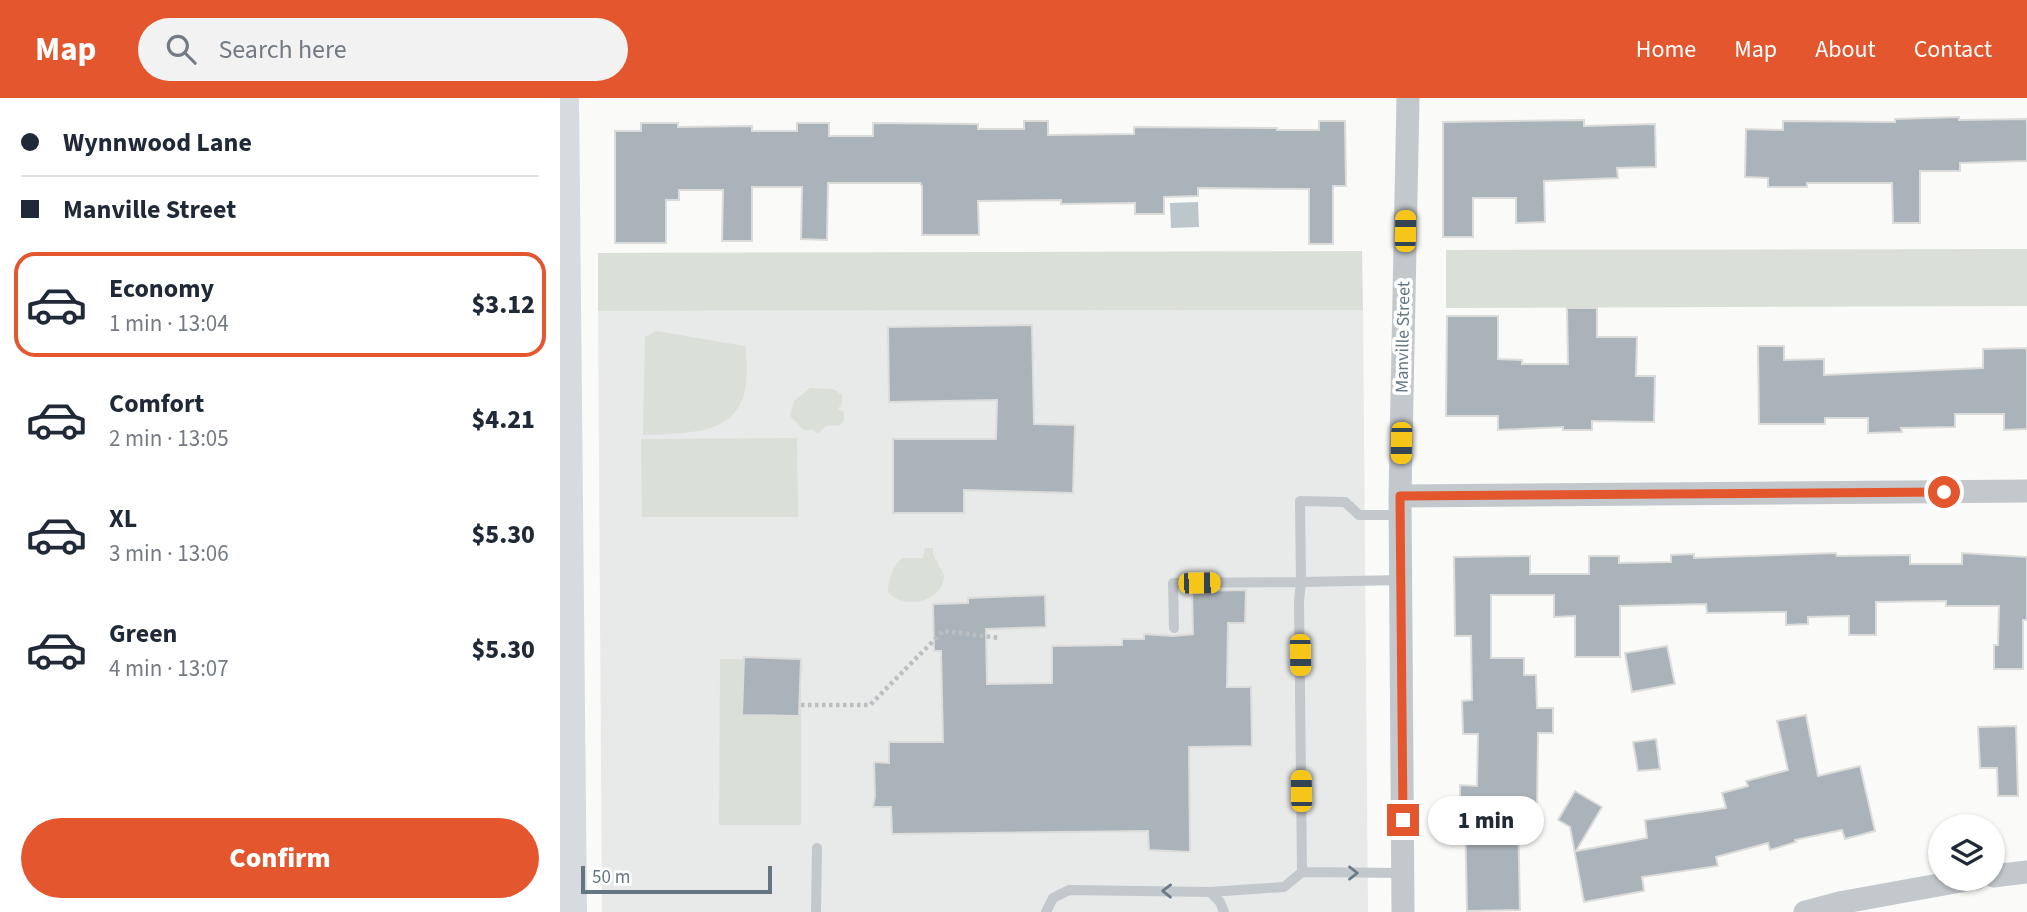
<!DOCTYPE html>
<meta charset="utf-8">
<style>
body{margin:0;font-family:"Source Sans 3",sans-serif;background:#f2f2f3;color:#1f2937;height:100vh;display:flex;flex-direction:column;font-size:26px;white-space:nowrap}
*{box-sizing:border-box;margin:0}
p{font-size:23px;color:#747a83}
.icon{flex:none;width:38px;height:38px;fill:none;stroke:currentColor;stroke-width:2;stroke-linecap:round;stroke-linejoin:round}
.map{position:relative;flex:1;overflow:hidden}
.panel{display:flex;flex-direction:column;background:#fff;width:560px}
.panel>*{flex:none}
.hud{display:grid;align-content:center;height:154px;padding:0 21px;background:#fff}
.tools{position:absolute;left:1368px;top:716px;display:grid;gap:14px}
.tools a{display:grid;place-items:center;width:77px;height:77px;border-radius:50%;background:#fff;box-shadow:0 2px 5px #0004;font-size:35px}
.scale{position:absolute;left:21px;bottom:18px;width:191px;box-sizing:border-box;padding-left:7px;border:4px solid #657683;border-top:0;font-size:19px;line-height:24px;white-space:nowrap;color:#657683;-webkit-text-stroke:5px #fff;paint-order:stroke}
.end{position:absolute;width:32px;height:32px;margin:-16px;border:9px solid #e4572e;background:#fff;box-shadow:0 0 0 4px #fff}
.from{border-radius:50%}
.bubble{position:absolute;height:49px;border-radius:24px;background:#fff;box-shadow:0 2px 5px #0004;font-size:23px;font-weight:800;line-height:49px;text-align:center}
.car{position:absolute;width:21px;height:42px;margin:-21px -10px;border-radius:9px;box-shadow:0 0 5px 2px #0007;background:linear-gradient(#f5c518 24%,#345 0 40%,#f5c518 0 76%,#345 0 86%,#f5c518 0)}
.hud b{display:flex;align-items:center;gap:24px;height:66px;font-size:26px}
.hud b+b{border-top:2px solid #e0e1e3}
.hud i{width:18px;height:18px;background:#1f2937}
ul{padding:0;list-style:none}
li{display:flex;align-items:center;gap:21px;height:105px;margin:0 14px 10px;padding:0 7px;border:4px solid transparent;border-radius:21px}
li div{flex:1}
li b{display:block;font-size:26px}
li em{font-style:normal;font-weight:800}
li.active{border-color:#e4572e}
li>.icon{width:63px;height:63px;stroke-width:1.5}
.button{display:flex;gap:14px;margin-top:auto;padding:14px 21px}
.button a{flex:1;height:80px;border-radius:42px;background:#e4572e;color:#fff;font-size:28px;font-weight:800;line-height:80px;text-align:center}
header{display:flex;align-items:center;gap:42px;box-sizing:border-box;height:98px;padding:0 35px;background:#e4572e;color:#fff}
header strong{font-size:33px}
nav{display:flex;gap:38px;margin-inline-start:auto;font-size:24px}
.search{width:490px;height:63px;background:#f2f2f3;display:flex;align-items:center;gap:18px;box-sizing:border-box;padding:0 24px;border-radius:38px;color:#747a83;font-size:26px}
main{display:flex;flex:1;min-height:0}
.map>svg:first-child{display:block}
.built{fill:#e8e9e9}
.green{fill:#dadfd7}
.water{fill:#bbc7cb}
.building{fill:#aab3b9;stroke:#dcdcda;stroke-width:2}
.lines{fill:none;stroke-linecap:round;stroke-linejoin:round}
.path{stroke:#bbbfc2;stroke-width:4.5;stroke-dasharray:3.5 3.5;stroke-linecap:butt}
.lane{stroke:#c3c8cc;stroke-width:10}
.street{stroke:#c3c8cc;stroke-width:23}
.secondary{stroke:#d6dbdf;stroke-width:32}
.oneway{stroke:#6a7a87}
.route{stroke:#e4572e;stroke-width:9}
.labels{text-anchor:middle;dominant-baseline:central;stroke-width:7;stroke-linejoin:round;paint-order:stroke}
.street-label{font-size:18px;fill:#657683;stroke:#fff}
</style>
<header>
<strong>Map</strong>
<div class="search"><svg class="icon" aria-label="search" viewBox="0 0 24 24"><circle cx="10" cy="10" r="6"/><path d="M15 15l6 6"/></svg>Search here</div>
<nav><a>Home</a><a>Map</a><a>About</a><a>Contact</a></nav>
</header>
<main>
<section class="panel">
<div class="hud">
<b><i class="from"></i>Wynnwood Lane</b>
<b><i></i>Manville Street</b>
</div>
<ul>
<li class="active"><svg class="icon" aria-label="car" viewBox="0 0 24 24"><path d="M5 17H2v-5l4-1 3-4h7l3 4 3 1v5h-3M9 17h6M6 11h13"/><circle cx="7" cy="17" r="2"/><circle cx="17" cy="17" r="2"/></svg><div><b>Economy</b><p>1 min · 13:04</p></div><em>$3.12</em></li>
<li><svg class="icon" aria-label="car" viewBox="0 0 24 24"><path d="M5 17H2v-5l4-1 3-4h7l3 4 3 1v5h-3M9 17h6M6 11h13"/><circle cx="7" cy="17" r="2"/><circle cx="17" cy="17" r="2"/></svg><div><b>Comfort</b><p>2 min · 13:05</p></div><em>$4.21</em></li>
<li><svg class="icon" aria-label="car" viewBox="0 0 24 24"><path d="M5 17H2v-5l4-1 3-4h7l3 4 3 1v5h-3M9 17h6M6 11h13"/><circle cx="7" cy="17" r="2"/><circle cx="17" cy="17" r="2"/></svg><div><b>XL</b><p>3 min · 13:06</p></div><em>$5.30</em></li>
<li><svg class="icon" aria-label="car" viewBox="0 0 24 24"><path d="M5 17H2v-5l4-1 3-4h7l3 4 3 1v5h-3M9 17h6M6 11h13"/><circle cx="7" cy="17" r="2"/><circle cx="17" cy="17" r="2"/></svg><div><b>Green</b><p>4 min · 13:07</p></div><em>$5.30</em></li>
</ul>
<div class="button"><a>Confirm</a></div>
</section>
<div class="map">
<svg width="1467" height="814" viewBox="0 0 1467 814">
<rect width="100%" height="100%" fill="#fafaf8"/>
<path class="built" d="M803 212 808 814H42L38 213Z"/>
<path class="green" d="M1467 151V208L886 210V152Z
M802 153 803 212 38 213V155Z
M96 233 185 248C196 333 153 335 83 337L85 239Z
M250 290 273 291 282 297V305L278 311 284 314V323L280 327 266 328 258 336 252 332H244L230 318 234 303Z
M237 340 238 419H82L81 341Z
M365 450H373V456L384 477C384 504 344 513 328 494 328 482 333 468 342 460H363Z
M160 561 241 563V727H159Z"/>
<path class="water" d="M638 104 639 129 611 130 610 105Z"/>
<path class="building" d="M1399 19V22L1467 21V63L1400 65V73H1360V125H1333L1332 85H1247V89H1208V80L1185 79 1186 31 1223 32V23L1335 24V21Z
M1024 22V28L1095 26 1096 69 1057 70 1058 80 984 83 985 124 956 125V100H913V139H883V24Z
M464 23H488V37L574 36V29L717 30V32H759V23H785L786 88H773V146H749V91L638 90V98L604 99V116H575V105L501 106V102L418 103 419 137H362V88L360 85H268L267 142 241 141 242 89H192V143H162L163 92H119V102H106V145H55V33H81V25H118V29L192 28V33H237V25H269V38H313V25L418 26V31H464Z
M1007 210H1037V239H1077L1076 278H1095L1094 324 1032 323V332H1003V329L938 332V318H886L887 218H938V261L962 262V266H1008Z
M472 227 474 326 515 327 513 395 404 392V415H333V341H436L437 302 329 304 328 229Z
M1198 248H1224V262L1264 261V277L1423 270V251L1467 250V331L1444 332V316H1395V329L1341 330 1342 334 1308 335V320H1265V326H1199Z
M1276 455 1277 458 1350 457V466H1402V455L1467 459V522H1463V571H1434V547H1438L1439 508H1386V503L1316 504V537H1289V518L1248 519V526L1226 527V514L1147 515 1146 506 1060 508V559H1015V518L994 519V497H931V560H964V577H976L977 610H993V635H978L977 715 958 714 960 812 907 813 905 714H900V687L917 688 918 636H903L902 603 912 602 911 538H895L894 459 970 458V476H1029V458H1059V465L1111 464V457L1134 456V460Z
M686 492 685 525H668L667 589H691L692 648 629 649 630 754 589 752 588 733 332 736 331 709H313L315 698 314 664 329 665V644H383L381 553H374L373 506 408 505V500L485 497 486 529 426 531 427 586 492 585V548L562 547V541H584V536L613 538 633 536 632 493Z
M1107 548 1115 586 1072 594 1065 555Z
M184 559 241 561 239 618 182 617Z
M1246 617 1258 678 1300 668 1315 733 1285 741 1282 732 1235 742 1236 744 1210 752 1208 745 1156 759 1158 768 1082 779 1084 793 1024 804 1010 729 998 722 1015 693 1042 709 1016 753 1087 740 1085 722 1166 710 1162 695 1188 688 1186 683 1228 672 1217 623Z
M1456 628 1458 698H1438L1437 670H1420L1418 629Z
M1096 641 1100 671 1078 673 1073 644Z"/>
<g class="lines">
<path class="path" d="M241 607H310L383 533 440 540"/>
<path class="lane" d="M614 530 613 485 741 484 740 403 785 404 799 417H841
M742 774 843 775
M650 794 724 789 742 774 739 503 741 484 842 482
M256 814 257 750
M486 814 493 800 509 792 650 794 660 804 664 814"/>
<path class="street" d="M840 398 1467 393
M1433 778 1467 774
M843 814 840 398 848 0
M1245 814 1279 805 1417 780"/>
<path class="secondary" d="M3 0 11 814"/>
</g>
<defs><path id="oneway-chevron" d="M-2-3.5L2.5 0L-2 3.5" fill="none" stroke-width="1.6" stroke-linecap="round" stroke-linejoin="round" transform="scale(1.75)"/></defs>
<g class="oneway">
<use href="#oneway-chevron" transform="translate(793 775)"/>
<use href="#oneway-chevron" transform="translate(607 793) rotate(-179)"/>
</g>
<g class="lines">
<path class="route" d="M843 722 840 398 1384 394"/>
</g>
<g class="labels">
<g class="street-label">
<text transform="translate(843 239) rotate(-89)">Manville Street</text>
</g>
</g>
</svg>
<div class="tools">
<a><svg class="icon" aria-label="layers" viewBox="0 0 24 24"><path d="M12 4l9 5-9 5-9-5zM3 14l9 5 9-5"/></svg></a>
</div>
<div class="scale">50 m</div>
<i class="end from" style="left:1384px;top:394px"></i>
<i class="end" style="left:843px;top:722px"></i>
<div class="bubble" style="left:868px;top:698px;width:116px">1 min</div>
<i class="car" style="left:845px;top:133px;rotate:1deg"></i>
<i class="car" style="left:841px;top:345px;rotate:181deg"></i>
<i class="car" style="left:639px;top:485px;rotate:89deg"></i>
<i class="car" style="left:740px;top:557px;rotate:179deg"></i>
<i class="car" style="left:741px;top:693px;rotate:359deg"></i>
</div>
</main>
